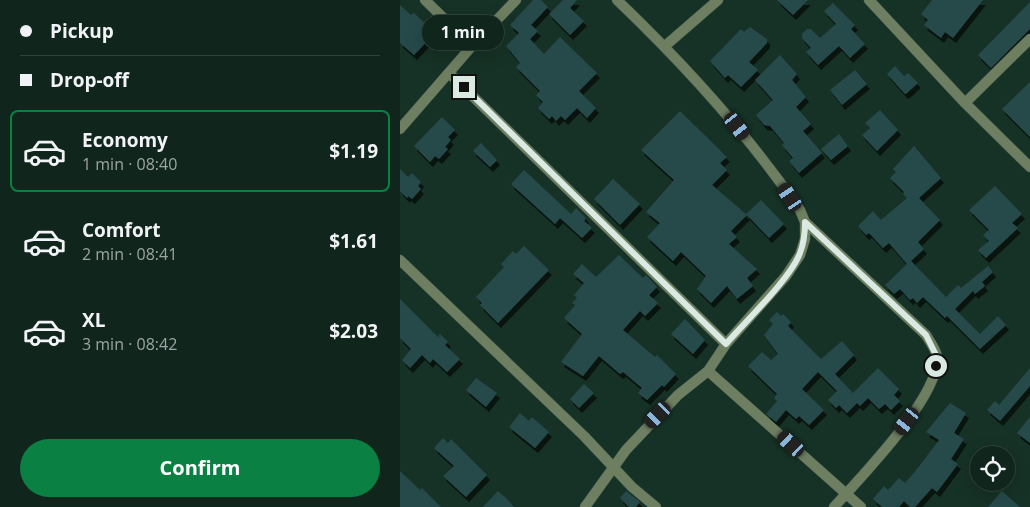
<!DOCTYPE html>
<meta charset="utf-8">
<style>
body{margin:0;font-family:"Open Sans",sans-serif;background:#1e3129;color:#f1f3f6;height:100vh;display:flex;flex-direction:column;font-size:19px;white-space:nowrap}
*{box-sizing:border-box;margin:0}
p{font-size:16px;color:#9ca5a3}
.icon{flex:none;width:28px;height:28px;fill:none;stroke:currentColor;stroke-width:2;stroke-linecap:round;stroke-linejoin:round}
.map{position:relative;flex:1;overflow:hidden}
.panel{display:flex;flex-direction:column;background:#10251c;width:400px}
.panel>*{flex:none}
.guide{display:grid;align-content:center;height:110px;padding:0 20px;background:#10251c}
.tools{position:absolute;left:570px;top:446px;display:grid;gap:10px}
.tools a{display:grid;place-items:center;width:45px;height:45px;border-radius:50%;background:#10251c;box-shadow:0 5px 20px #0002,0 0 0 1px #30423b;font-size:25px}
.end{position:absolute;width:22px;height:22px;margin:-11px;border:6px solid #daeae2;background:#111;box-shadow:0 0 0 2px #111}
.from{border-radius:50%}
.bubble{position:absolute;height:35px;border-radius:18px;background:#10251c;box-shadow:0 5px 20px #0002,0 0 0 1px #30423b;font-size:16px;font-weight:700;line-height:35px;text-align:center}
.car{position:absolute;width:15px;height:30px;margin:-15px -8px;border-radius:6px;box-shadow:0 0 4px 1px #0007;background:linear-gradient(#222 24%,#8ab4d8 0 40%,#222 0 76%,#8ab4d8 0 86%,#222 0)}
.guide b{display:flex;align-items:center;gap:18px;height:48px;font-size:19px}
.guide b+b{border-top:1px solid #30423b}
.guide i{width:12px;height:12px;background:#f1f3f6}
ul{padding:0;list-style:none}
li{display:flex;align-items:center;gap:15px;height:82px;margin:0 10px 8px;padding:0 10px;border:2px solid transparent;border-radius:8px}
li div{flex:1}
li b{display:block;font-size:19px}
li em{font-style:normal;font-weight:700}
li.current{border-color:#0b8043}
li>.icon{width:45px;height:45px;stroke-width:1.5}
.button{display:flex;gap:10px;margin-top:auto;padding:10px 20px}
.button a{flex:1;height:58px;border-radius:30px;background:#0b8043;color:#fff;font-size:20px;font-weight:700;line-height:58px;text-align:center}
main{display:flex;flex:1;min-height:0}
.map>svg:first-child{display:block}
.building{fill:#284949;filter:url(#shadow)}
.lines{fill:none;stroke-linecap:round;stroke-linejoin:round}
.minor-casing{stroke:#354f43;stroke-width:11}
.minor{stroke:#6d7f60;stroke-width:10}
.route{stroke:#daeae2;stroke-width:6}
</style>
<main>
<section class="panel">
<div class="guide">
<b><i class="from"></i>Pickup</b>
<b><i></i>Drop-off</b>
</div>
<ul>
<li class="current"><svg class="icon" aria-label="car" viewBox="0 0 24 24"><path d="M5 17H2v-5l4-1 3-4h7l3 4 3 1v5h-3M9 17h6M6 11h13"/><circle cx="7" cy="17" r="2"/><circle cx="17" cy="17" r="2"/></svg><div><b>Economy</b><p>1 min · 08:40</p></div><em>$1.19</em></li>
<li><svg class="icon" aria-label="car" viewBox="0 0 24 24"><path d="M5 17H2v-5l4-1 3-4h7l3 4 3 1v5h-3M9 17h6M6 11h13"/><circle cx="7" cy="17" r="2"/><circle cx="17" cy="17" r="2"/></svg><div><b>Comfort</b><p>2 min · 08:41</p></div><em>$1.61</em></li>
<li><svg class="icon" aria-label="car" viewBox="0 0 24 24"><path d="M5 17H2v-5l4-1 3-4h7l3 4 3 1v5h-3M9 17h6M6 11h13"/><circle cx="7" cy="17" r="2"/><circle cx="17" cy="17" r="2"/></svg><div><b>XL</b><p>3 min · 08:42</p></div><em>$2.03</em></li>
</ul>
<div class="button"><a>Confirm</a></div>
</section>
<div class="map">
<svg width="630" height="507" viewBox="0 0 630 507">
<defs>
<filter id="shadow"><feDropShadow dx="3" dy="5" stdDeviation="0" flood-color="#0009"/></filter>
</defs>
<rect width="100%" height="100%" fill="#163125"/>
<path class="building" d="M133 0H141L148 7 131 25 138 31 130 39 144 54 160 37 197 73 179 91 196 108 187 118 177 108 165 120 161 116 156 121 152 116 149 119 138 108 143 102 136 95 140 91 116 67 120 63 106 46 119 33 110 25Z
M163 0H177L170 8 184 21 170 35 149 14Z
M377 0H408L393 15Z
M532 0H583L553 38 545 32 541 38 524 25 528 20 521 14Z
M630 2V29L591 68 578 55Z
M433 3 455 25 451 29 465 44 450 58 439 46 418 65 406 52 411 48 402 38V34L407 29H411L420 38 436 24 424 11Z
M0 5 11 15 14 13 35 33 14 55 0 43Z
M350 27 367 39V43L349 62 358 70 341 87 328 75 325 78 310 61 341 29 344 32Z
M380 55 397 74 392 80 406 97 396 107 411 124 403 131 422 153 399 173 389 161 393 158 382 145 384 143 370 126 364 125 356 115 373 100 355 80Z
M495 66 504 76 508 73 518 83 507 93 505 94 487 74Z
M455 70 467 84 442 105 430 90Z
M630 82V137L602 109Z
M480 110 498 130 477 151 462 135 470 128 465 123Z
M280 111 327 157 320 163 327 170 312 185 346 214 361 200 384 224 369 238 347 215 331 231 337 237 329 244 357 269 347 278 353 286 337 299 327 286 311 303 297 289 306 276 281 252 273 261 247 237 260 223 246 212 274 180 241 150Z
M42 117 55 130 48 137 51 140 45 147 48 149 39 159 35 156 30 162 14 146Z
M439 134 448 146 431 160 421 149Z
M81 143 97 160 90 167 73 151Z
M514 146 541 178 519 198 540 220 518 242 524 249 511 261 546 297 558 285 561 288 588 266 593 272 582 282 585 286 575 294 573 291 555 309 580 334 598 316 606 325 580 349 547 316 545 318 523 297 517 303 513 298 510 300 500 289 494 294 485 285 507 264 489 243 483 248 469 233 466 235 458 226 473 211 481 220 507 198 503 194 504 192 490 178 496 172 493 169Z
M0 169 8 177 12 173 21 182 18 186 21 189 12 199 8 196 7 198 0 191Z
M124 170 171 214 176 208 186 218 184 221 192 228 182 238 160 218 155 224 111 184Z
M213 179 240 204 220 225 194 199Z
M595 186 622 214 612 223 618 228 586 258 578 250 589 241 583 235 589 230 569 210Z
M124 246 149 270 98 323 80 305 82 303 76 297 104 267 101 264 113 251 116 254Z
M219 255 243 278 246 275 257 287 249 295 258 303 245 316 240 311 223 330 255 357 257 355 276 374 264 387 262 385 247 400 238 393 242 388 223 372 220 374 199 356 183 376 161 362 182 334 164 318 175 305 172 303 177 298 174 295 184 283 173 274 182 264 196 277Z
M0 299 38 337 40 334 48 342 45 345 60 359 47 372 33 359 30 363 22 355 10 368 2 360 11 349 0 338Z
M377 312 381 316 383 314 391 322 388 326 421 359 442 341 454 355 435 374 453 393 478 368 499 389 494 395 500 401 491 410 485 404 479 409 468 398 460 406 457 403 447 413 439 405 436 408 428 400 437 391 418 372 402 389 424 410 409 425 399 416 396 419 386 410 376 422 366 414 377 401 374 398 377 394 348 366 362 352 371 360 378 354 364 335 373 324 369 320Z
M285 319 305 340 293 354 271 334Z
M630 368V386L600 421 587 410 595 401 599 405Z
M76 378 97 393 86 407 66 390Z
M184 384 194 393 179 408 170 399Z
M550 403 566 413 554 433 564 439 551 459 558 464 537 492 532 488 515 507H510L504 501 499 507H482L473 499 484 486 488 490 499 478 505 483 517 469 539 440 526 432Z
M120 413 129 421 132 417 149 432 135 448 109 427Z
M630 417V443L617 433Z
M43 438 48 443 51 439 87 475 66 497 43 476 54 466 34 448Z
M0 471 20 490 22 488 41 507H0Z
M98 491 107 499 114 507H83Z
M226 491 240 502 236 507H229L220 498Z
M602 491 620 507H588Z"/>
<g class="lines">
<defs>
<path id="minor" d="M25 0 72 46
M469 0 565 103 630 167
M265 46 318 0
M50 74 326 344
M565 103 630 39
M0 129 72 46 116 0
M405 222 526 335C530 342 535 348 537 356 542 394 460 478 434 507
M0 260 184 436 232 487 256 507
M308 371 461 507
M185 507 226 450 278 395 308 371 326 344 386 276 400 255 405 239V222L400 210C347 133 285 65 217 0"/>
</defs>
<use href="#minor" class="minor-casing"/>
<use href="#minor" class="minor"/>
</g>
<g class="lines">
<path class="route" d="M64 87 326 344C344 323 391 278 400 253 404 243 405 233 405 222L526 335 536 355V366"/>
</g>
</svg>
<div class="tools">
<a><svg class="icon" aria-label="locate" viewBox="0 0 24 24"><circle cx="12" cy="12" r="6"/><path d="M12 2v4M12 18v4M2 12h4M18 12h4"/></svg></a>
</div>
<i class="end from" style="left:536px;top:366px"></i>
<i class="end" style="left:64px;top:87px"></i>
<div class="bubble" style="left:22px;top:15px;width:82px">1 min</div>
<i class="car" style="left:337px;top:126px;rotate:142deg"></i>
<i class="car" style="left:390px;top:197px;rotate:326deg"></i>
<i class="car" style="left:258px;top:415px;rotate:225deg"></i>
<i class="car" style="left:507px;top:421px;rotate:217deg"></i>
<i class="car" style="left:391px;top:444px;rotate:312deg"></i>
</div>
</main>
